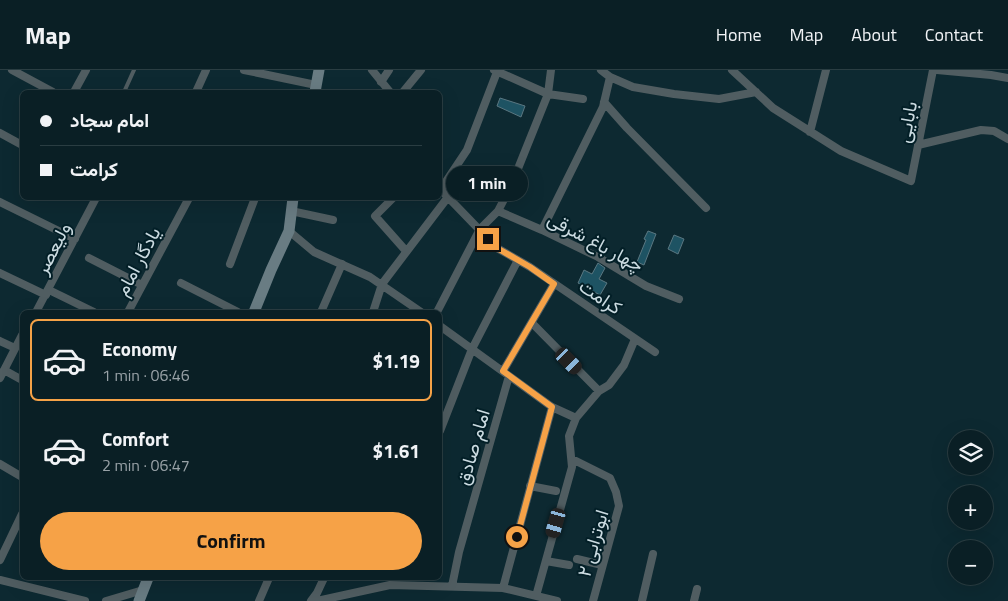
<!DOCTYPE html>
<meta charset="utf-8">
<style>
body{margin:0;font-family:"Titillium Web",Vazirmatn,sans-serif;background:#182c32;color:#f1f3f6;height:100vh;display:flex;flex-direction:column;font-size:19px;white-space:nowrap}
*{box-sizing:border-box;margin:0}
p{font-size:16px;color:#99a2a7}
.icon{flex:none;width:28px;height:28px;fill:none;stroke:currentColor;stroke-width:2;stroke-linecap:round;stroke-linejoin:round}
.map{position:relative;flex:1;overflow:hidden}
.panel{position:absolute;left:20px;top:240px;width:422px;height:270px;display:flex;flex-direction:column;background:#0a1f25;border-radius:8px;box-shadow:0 5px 20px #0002,0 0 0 1px #2a3d42}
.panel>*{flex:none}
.hud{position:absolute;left:20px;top:20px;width:422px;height:110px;border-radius:8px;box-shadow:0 5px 20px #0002,0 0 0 1px #2a3d42;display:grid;align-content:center;height:110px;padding:0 20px;background:#0a1f25}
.tools{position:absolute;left:948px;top:360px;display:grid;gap:10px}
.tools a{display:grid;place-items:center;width:45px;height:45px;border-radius:50%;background:#0a1f25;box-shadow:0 5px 20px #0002,0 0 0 1px #2a3d42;font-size:25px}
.end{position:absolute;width:22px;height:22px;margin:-11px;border:6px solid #f6a247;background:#111;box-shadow:0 0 0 2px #111}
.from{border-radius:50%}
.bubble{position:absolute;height:35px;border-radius:18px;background:#0a1f25;box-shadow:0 5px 20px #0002,0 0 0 1px #2a3d42;font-size:16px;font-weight:700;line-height:35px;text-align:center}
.car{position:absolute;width:15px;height:30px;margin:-15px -8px;border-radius:6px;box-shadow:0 0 4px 1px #0007;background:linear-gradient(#222 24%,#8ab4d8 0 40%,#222 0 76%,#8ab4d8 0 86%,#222 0)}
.hud b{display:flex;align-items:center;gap:18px;height:48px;font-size:19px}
.hud b+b{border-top:1px solid #2a3d42}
.hud i{width:12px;height:12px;background:#f1f3f6}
ul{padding:9px 0 0;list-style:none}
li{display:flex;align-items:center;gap:15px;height:82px;margin:0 10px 8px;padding:0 10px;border:2px solid transparent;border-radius:8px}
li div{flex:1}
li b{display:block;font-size:19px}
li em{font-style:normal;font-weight:700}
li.on{border-color:#f6a247}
li>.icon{width:45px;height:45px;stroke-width:1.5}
.cta{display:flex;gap:10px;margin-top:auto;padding:10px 20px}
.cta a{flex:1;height:58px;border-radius:30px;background:#f6a247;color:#111;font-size:20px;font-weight:700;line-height:58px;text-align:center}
header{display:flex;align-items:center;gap:30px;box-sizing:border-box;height:70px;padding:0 25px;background:#0a1f25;border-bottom:1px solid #2a3d42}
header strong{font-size:24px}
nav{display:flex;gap:28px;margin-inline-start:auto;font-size:18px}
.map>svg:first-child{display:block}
.building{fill:#1e5363;stroke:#5a7781}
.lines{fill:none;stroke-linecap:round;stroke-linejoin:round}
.lane{stroke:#505d61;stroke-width:4}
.street{stroke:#505d61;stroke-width:8}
.secondary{stroke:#697c83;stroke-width:11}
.route{stroke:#f6a247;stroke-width:6}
.labels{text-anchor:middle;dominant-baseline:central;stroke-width:4;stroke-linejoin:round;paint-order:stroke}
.street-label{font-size:19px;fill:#cbdbe1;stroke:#031f27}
</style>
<header>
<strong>Map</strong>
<nav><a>Home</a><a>Map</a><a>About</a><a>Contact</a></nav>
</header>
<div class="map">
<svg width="1008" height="531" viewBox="0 0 1008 531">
<rect width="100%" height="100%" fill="#0d2931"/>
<path class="building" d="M500 28 525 36 521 47 497 36Z
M648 161 656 164 644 195 637 192 646 170 644 169Z
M674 165 684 169 678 184 668 179Z
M598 193 605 198 599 209 607 213 600 225 578 213 584 200 592 204Z"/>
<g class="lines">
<path class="lane" d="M124 22 134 0"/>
<path class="street" d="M12 0 53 22
M244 0 316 15
M372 0 390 22
M494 0 548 24 583 29
M601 0 610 7 633 17 674 24 719 29 756 22
M732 0 773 38 841 81 911 111 933 0
M937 0 991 5 1008 8
M381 12 389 0
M74 22 86 0
M196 22 206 0
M403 22 421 0
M604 32 627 58 706 138
M810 62 826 0
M0 63 22 75
M918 75 981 60 994 61 1008 69
M440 119 497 178 530 197 655 282
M441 119 467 80 497 2
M393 128 375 146 406 181
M0 132 75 169
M291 141 333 150
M498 141 542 160 598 187 646 216 679 229
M542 160 603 37 610 7
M289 161 314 182 370 207 421 242
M89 188 142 215
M230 194 255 128
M0 203 46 225
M181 213 238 242
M49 220 94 242
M36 242 96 128
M128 242 189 128
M321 242 342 194
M373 242 382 214 448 127
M437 242 480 159 498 141 511 116 548 24 551 0
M532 253 599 321
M440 256 552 337 576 348 569 366 572 397 536 526
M0 271 15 278
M4 300 22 310
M503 301 554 214
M0 308 22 265
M576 348 599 321 609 315 624 295 635 269
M440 361 472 279 518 190
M572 389 610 408 616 422 619 436 593 531
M0 394 22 407
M530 416 556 421
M577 489 602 495
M0 490 22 444
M546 491 569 495
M0 510 85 531
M452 516 459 482 509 306
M503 518 552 337
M106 531 143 520
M259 531 269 508
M311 531 317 523 324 508
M317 531 390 515 503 518 557 531
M642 531 653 484
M694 531 697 519"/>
<path class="secondary" d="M315 22 319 0
M254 242 271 200 289 161 293 128
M139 531 148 508"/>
</g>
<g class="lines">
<path class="route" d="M488 169 497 178 530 197 554 214 503 301 552 337 517 467"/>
</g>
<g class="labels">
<g class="street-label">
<text transform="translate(906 52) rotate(-79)">بابایی</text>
<text transform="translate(596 171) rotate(28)">چهار باغ شرقی</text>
<text transform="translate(52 178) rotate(-63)">ولیعصر</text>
<text transform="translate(137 191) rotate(-62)">یادگار امام</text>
<text transform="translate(601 226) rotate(34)">کرامت</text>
<text transform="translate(472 377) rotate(-74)">امام صادق</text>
<text transform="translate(592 473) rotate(-74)">ابوترابی ۲</text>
</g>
</g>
</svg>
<div class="tools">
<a><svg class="icon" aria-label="layers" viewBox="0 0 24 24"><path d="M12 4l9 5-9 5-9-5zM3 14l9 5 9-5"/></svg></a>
<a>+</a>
<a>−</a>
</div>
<i class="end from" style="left:517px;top:467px"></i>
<i class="end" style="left:488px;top:169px"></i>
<div class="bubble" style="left:446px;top:96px;width:82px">1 min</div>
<i class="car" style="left:569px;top:291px;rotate:135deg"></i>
<i class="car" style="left:556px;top:453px;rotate:196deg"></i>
<div class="hud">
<b><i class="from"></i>امام سجاد</b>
<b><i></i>کرامت</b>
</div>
<section class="panel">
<ul>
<li class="on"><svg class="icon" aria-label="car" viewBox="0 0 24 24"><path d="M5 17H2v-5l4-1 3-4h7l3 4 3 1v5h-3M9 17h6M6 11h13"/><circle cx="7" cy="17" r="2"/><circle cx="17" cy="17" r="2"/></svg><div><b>Economy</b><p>1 min · 06:46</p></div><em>$1.19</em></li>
<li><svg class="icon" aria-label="car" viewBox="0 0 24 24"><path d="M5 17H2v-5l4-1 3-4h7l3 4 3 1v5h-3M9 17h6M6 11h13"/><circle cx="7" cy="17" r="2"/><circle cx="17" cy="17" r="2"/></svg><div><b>Comfort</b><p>2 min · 06:47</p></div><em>$1.61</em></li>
</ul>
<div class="cta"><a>Confirm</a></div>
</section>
</div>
